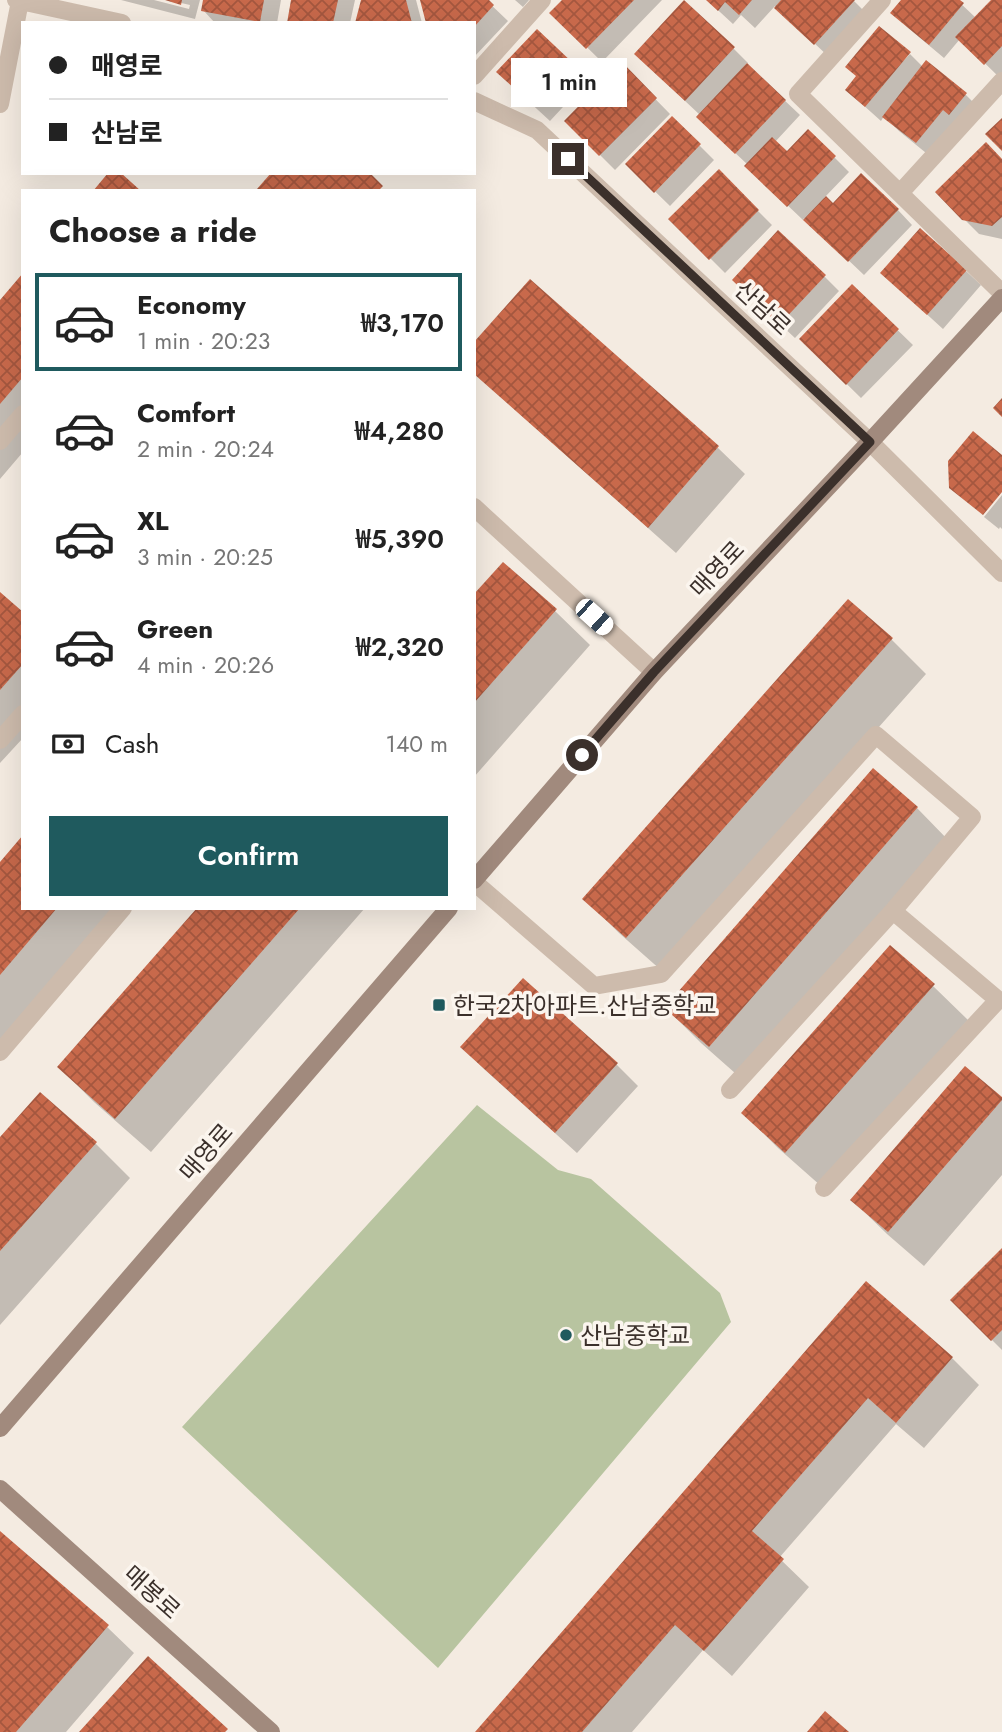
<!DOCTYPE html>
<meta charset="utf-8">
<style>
body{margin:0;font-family:Jost,"Noto Sans KR",sans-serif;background:#f6f6f6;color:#222;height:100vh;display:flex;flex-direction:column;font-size:26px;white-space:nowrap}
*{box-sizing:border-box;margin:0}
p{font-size:23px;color:#767676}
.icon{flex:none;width:38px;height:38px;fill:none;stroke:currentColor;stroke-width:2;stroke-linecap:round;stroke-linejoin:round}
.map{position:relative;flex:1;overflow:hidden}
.details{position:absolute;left:21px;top:189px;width:455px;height:721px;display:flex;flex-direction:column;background:#fff;border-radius:0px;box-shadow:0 7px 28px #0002}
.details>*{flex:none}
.banner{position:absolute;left:21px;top:21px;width:455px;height:154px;border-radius:0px;box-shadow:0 7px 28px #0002;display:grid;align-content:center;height:154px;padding:0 28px;background:#fff}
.end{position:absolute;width:32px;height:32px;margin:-16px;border:9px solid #3b302b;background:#fff;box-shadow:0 0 0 4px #fff}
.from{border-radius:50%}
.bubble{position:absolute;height:49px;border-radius:0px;background:#fff;box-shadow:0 7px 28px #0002;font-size:23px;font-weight:600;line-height:49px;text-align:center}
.car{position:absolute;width:21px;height:42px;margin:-21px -10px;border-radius:9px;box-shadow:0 0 5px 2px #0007;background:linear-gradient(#fff 24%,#345 0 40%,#fff 0 76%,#345 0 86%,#fff 0)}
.banner b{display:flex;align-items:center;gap:24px;height:66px;font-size:26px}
.banner b+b{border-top:2px solid #e0e0e0}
.banner i{width:18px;height:18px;background:#222}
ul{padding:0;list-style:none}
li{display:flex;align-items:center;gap:21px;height:98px;margin:0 14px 10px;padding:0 14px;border:4px solid transparent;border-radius:0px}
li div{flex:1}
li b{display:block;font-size:26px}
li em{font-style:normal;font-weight:600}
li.current{border-color:#1f5a5e}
li>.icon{width:63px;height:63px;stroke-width:1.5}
h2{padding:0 28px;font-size:32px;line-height:84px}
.pay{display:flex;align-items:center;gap:18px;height:77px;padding:0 28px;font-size:26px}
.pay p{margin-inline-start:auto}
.cta{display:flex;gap:14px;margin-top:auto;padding:14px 28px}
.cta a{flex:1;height:80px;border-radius:0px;background:#1f5a5e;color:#fff;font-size:28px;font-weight:600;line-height:80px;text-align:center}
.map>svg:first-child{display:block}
.green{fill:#b8c4a0}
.shadow{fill:#0003}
.building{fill:url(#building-cross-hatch)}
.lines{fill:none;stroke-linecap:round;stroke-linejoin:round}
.street{stroke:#cdbbac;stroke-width:18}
.secondary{stroke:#a18a7d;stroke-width:18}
.route{stroke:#3b302b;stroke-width:9}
.poi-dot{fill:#1f5a5e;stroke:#fbf5ee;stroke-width:2.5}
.labels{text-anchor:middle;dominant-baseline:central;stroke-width:7;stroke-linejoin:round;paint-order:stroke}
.street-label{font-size:24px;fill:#3b302b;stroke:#fbf5ee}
.poi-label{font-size:24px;fill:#3b302b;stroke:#fbf5ee;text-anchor:start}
</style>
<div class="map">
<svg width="1002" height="1732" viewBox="0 0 1002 1732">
<defs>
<pattern id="building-cross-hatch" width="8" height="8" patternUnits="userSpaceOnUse" patternTransform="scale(1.75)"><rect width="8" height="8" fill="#c8694b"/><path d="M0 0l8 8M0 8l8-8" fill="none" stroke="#a4573f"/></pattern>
</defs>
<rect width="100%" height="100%" fill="#f4ebe1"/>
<path class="green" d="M477 1105 558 1170 591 1179 720 1293 731 1322 438 1668 182 1427Z"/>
<path class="shadow" d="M121 0H154L189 9 190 5 168 0H200L195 19Z
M205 0H281L277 23H215L203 10Z
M293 0H355L350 23H289Z
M363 0H416L422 23H357Z
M422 0H486L508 21 474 57V23Z
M515 0H529L523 7Z
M565 0H662L602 62 552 13Z
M707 0H853L869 16 830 58 775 6 755 28 741 15 733 24Z
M904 0H957L976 18 993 0H1002V76L1000 78 960 39 944 58 907 27 893 13Z
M537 31 588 80 550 121 513 87Z
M733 48 748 63 746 64 800 115 775 142 787 153 808 131 849 172 824 198 833 206 898 210 912 225 864 275 804 218 803 220 761 180 748 165 713 132 700 115 651 69Z
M910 54 923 67 965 94 980 109 931 157 899 131 884 116 881 121 862 104Z
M622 65 670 114 615 170 566 121Z
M672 118 714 160 670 206 627 164Z
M1002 161V239L979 234 937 192Z
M719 172 772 225 725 273 671 219Z
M966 271 981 285 943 329 897 287Z
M23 276V452L0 479V302Z
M824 276 839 291 795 338 749 295Z
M530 281 718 448 745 474 676 553 474 373Z
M852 286 913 345 861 398 801 339Z
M1002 495V529L1000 527 999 529 984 517Z
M0 594 23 615V738L0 763Z
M474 597 555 611 590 645 474 777Z
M891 639 926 674 662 971 619 933 585 899Z
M917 808 951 843 744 1081 701 1043 666 1008Z
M0 864 23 908H121L0 1050Z
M199 908H365L151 1152 94 1102 59 1067Z
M933 986 968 1020 821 1186 778 1148 743 1113Z
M462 1047 616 1064 638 1086 577 1153 484 1069Z
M1002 1099V1175L924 1266 887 1234 852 1200Z
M0 1140 95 1143 130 1178 0 1325Z
M1002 1251V1350L952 1300Z
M867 1284 952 1358 979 1385 924 1448 896 1424 779 1558 809 1587 732 1676 703 1650 632 1732H477Z
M0 1533 107 1627 134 1653 66 1732H0Z"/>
<path class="building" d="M165 0H182L181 5Z
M203 0H264L260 22 201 11Z
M291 0H338L333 23H287Z
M361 0H406L412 23H355Z
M420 0H489L494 5 474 27V23H426Z
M562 0H634L586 49 549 13Z
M684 0 735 47 685 101 634 54Z
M706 0H752L739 15 725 2 718 11Z
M781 0H855L814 45 774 8Z
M901 0H960L964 3 929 45 890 13Z
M991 0H1002V46L984 65 955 37Z
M879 26 911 52 865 107 845 90 856 76 845 67Z
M537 29 574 64 535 107 496 72Z
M926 60 967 93 949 115 943 110 916 143 882 117Z
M622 62 657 98 599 156 564 121Z
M747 63 786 100 735 154 696 117Z
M672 116 701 144 654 193 625 164Z
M1002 118V151L985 134Z
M808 129 836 156 787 207 744 166 772 137 787 151Z
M986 142 1002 159V217L992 226 962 220 935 192Z
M719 169 759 210 709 260 668 219Z
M108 173H121L141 191H93Z
M271 173H370L383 186 378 191H259L257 189Z
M861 173 899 209 848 262 803 220 826 196 833 203Z
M920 228 967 270 927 315 880 273Z
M778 230 826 275 779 325 732 280Z
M23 273V377L0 404V300Z
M530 279 719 446 648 528 474 374V342Z
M852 284 899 329 846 385 799 339Z
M1002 398V417L993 408Z
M973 431 1002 455V492L983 515 949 488 948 461Z
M503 562 557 609 474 703V594Z
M0 592 23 612V664L0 690Z
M848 599 893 638 626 938 582 899Z
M873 768 918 807 709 1047 664 1008Z
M23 835V908H57L0 975V862Z
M197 908H300L115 1119 57 1067Z
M890 945 935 984 785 1153 741 1113Z
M523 978 618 1063 555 1133 460 1047Z
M965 1066 1002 1097V1100L888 1232 850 1200Z
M40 1092 97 1142 0 1251V1137Z
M1002 1248V1330L991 1341 950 1300Z
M866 1281 953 1357 896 1423 868 1398 752 1531 784 1559 704 1651 675 1625 582 1732H475Z
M0 1531 109 1625 16 1732H0Z
M148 1656 228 1729 225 1732H79Z
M825 1711 849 1732H807Z"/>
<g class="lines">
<path class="street" d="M16 0 122 23
M882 0 798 94 1002 293
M474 76 542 0
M474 101 537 130 870 442 1002 573
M0 104 20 1
M900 193 1002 81
M0 441 23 414
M474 507 654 672
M0 740 23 714
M474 882 594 986 661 974 876 735 972 817 893 911 730 1090
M0 1052 123 908
M824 1188 998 1000 893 911"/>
<path class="secondary" d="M474 880 654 672 870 442 1002 298
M0 1428 449 908
M0 1489 271 1732"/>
</g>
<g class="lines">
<path class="route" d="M568 159 870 442 654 672 582 755"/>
</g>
<g class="poi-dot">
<rect x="432" y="998" width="14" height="14" rx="3.5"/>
<circle cx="566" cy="1335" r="7"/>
</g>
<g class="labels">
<g class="street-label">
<text transform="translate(763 308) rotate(43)">산남로</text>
<text transform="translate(717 569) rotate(-47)">매영로</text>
<text transform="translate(206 1152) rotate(-49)">매영로</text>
<text transform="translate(152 1592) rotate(42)">매봉로</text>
</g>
<g class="poi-label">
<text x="453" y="1005">한국2차아파트.산남중학교</text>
<text x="580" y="1335">산남중학교</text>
</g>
</g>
</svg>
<i class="end from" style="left:582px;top:755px"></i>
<i class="end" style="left:568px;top:159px"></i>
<div class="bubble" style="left:511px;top:58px;width:116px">1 min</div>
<i class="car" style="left:594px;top:617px;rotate:132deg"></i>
<div class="banner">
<b><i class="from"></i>매영로</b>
<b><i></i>산남로</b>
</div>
<section class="details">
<h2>Choose a ride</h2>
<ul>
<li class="current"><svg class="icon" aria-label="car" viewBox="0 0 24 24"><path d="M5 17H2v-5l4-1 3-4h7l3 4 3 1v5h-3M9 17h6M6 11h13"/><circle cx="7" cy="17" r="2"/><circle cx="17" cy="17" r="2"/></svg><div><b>Economy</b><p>1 min · 20:23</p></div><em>₩3,170</em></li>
<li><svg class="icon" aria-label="car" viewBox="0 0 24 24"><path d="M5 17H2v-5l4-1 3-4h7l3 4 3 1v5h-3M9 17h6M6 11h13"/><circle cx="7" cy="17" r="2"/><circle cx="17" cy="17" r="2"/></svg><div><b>Comfort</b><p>2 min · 20:24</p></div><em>₩4,280</em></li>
<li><svg class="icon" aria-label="car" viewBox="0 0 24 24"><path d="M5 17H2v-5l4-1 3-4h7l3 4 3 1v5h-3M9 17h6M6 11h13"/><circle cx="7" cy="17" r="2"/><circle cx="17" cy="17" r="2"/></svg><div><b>XL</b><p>3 min · 20:25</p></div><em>₩5,390</em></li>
<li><svg class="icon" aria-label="car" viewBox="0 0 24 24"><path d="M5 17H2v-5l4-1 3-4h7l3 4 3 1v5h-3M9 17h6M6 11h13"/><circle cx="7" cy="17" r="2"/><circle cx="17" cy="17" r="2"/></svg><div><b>Green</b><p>4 min · 20:26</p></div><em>₩2,320</em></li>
</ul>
<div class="pay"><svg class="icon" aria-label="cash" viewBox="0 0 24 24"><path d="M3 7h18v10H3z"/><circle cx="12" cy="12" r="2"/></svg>Cash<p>140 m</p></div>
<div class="cta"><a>Confirm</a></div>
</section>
</div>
